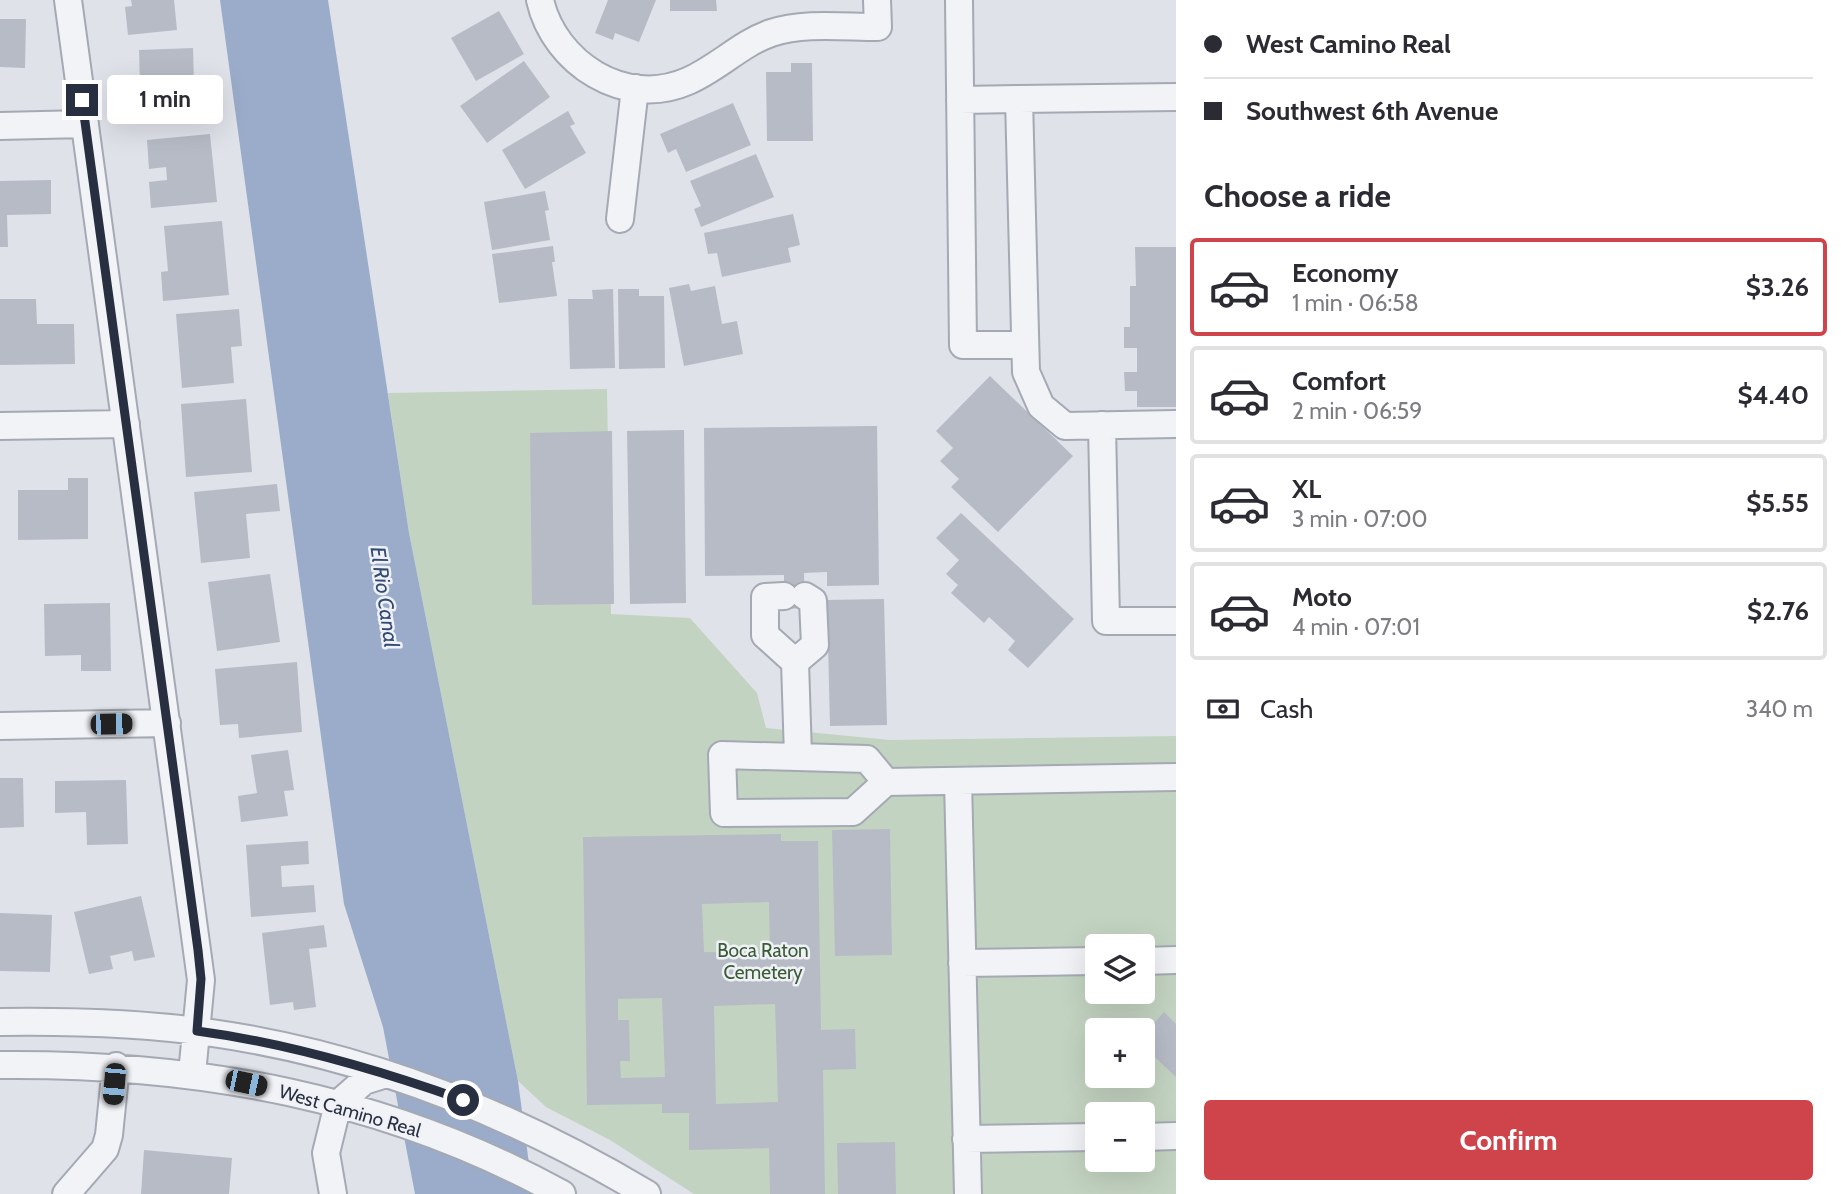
<!DOCTYPE html>
<meta charset="utf-8">
<style>
body{margin:0;font-family:Cabin,sans-serif;background:#f7f7f7;color:#2b2b33;height:100vh;display:flex;flex-direction:column;font-size:26px;white-space:nowrap}
*{box-sizing:border-box;margin:0}
p{font-size:23px;color:#7c7c81}
.icon{flex:none;width:38px;height:38px;fill:none;stroke:currentColor;stroke-width:2;stroke-linecap:round;stroke-linejoin:round}
.map{position:relative;flex:1;overflow:hidden}
.panel{display:flex;flex-direction:column;background:#fff;width:665px}
.panel>*{flex:none}
.banner{display:grid;align-content:center;height:154px;padding:0 28px;background:#fff}
.tools{position:absolute;left:1085px;top:934px;display:grid;gap:14px}
.tools a{display:grid;place-items:center;width:70px;height:70px;border-radius:7px;background:#fff;box-shadow:0 7px 28px #0002;font-size:35px}
.end{position:absolute;width:32px;height:32px;margin:-16px;border:9px solid #282f40;background:#fff;box-shadow:0 0 0 4px #fff}
.from{border-radius:50%}
.bubble{position:absolute;height:49px;border-radius:7px;background:#fff;box-shadow:0 7px 28px #0002;font-size:23px;font-weight:700;line-height:49px;text-align:center}
.car{position:absolute;width:21px;height:42px;margin:-21px -10px;border-radius:9px;box-shadow:0 0 5px 2px #0007;background:linear-gradient(#222 24%,#8ab4d8 0 40%,#222 0 76%,#8ab4d8 0 86%,#222 0)}
.banner b{display:flex;align-items:center;gap:24px;height:66px;font-size:26px}
.banner b+b{border-top:2px solid #e1e1e2}
.banner i{width:18px;height:18px;background:#2b2b33}
ul{padding:0;list-style:none}
li{display:flex;align-items:center;gap:21px;height:98px;margin:0 14px 10px;padding:0 14px;border:4px solid #e1e1e2;border-radius:7px}
li div{flex:1}
li b{display:block;font-size:26px}
li em{font-style:normal;font-weight:700}
li.current{border-color:#cf434b}
li>.icon{width:63px;height:63px;stroke-width:1.5}
h2{padding:0 28px;font-size:32px;line-height:84px}
.pay{display:flex;align-items:center;gap:18px;height:77px;padding:0 28px;font-size:26px}
.pay p{margin-inline-start:auto}
.primary-button{display:flex;gap:14px;margin-top:auto;padding:14px 28px}
.primary-button a{flex:1;height:80px;border-radius:7px;background:#cf434b;color:#fff;font-size:28px;font-weight:700;line-height:80px;text-align:center}
main{display:flex;flex:1;min-height:0}
.map>svg:first-child{display:block}
.green{fill:#c3d3c1;fill-rule:evenodd}
.water{fill:#9aacc9}
.building{fill:#b7bbc6;fill-rule:evenodd}
.lines{fill:none;stroke-linecap:round;stroke-linejoin:round}
.minor-casing{stroke:#a4a9b3;stroke-width:30}
.minor{stroke:#f2f3f7;stroke-width:26}
.route{stroke:#282f40;stroke-width:9}
.labels{text-anchor:middle;dominant-baseline:central;stroke-width:5;stroke-linejoin:round;paint-order:stroke}
.park-label{font-size:19px;fill:#395c35;stroke:#eff1f6}
.street-label{font-size:19px;fill:#282f40;stroke:#eff1f6}
.water-label{font-size:21px;font-style:italic;fill:#324974;stroke:#eff1f6}
</style>
<main>
<div class="map">
<svg width="1176" height="1194" viewBox="0 0 1176 1194">
<rect width="100%" height="100%" fill="#dfe2e9"/>
<path class="green" d="M607 389 611 614 690 618 757 693 766 728 890 740 1176 736V1194H694L610 1140 546 1107 518 1081 409 533 388 393ZM1097 947H1143V992H1097ZM1097 1031H1143V1076H1097ZM1097 1115H1143V1160H1097Z"/>
<path class="water" d="M220 0H328L409 533 518 1081 533 1194H415L383 1027 344 904Z"/>
<path class="building" d="M131 0H174L177 30 128 35 125 7 132 6Z
M608 0H656L639 42 615 33 613 40 595 33Z
M670 0H716L717 11H670Z
M499 11 524 54 476 81 451 38Z
M0 19H26L25 68 0 67Z
M193 48 195 120 141 121 139 50Z
M524 61 550 97 487 143 460 106Z
M791 63H812L813 141H767L766 72H791Z
M733 103 751 145 686 172 676 149 668 153 660 134Z
M568 111 575 124 570 126 586 153 525 189 502 150Z
M210 134 217 202 151 208 149 182 167 180 166 167 149 169 147 140Z
M756 154 774 197 701 227 694 209 701 206 690 181Z
M51 180V214L7 215 8 247H0V181Z
M545 191 549 210 545 211 550 240 492 250 484 202Z
M793 214 800 245 788 248 791 262 722 277 717 253 708 254 704 233Z
M222 221 229 295 163 301 161 272 168 271 164 226Z
M553 246 555 262H552L557 296 499 303 492 254Z
M1135 247H1176V407H1137V391H1125L1124 372H1137V348H1124V327H1130V286H1136Z
M689 284 691 291 715 286 722 324 737 321 743 354 684 366 669 288Z
M613 289 615 368 570 369 568 299H593L592 290Z
M618 289H639V296H664L665 368 619 369Z
M0 299H36L37 324H74L75 364 0 365Z
M239 309 242 346 231 347 234 383 182 388 176 314Z
M990 376 1073 456 998 532 951 487 959 479 940 461 953 448 936 431Z
M246 399 252 472 186 477 181 404Z
M877 426 879 585 827 586V572L804 573 805 608 784 609V575L705 576 704 428Z
M684 430 686 603 630 604 627 431Z
M612 431 614 604 532 605 530 433Z
M68 478H88V539L18 540V490H68Z
M277 484 280 511 246 514 250 558 201 563 194 492Z
M961 513 1074 619 1028 668 1008 650 1015 641 989 617 984 623 951 593 958 585 946 574 959 560 936 538Z
M270 574 280 642 217 651 208 582Z
M884 599 887 725 830 726 827 600Z
M110 603 111 671H81V655L45 656 44 604Z
M297 662 302 732 239 738 238 724 220 725 215 669Z
M288 750 294 790 284 791 288 816 241 822 238 796 257 793 251 755Z
M0 778H23L24 827 0 828Z
M126 780 128 844 87 845 86 812 55 813V781Z
M890 829 892 955 835 956 832 830Z
M781 834V841H818L821 1030 855 1029 856 1069 823 1070 825 1194H770L769 1148 689 1150V1113H662V1104L587 1105 583 837ZM769 902 770 953 704 952 702 904ZM662 998 665 1077 621 1078 620 1061H630L629 1020H618V999ZM775 1004 778 1102 716 1104 714 1006Z
M308 841 309 864 281 866 282 887 314 885 316 912 251 917 246 845Z
M141 896 155 957 134 961 132 951 110 956 113 969 89 974 74 912Z
M0 913 52 915 50 972 0 971Z
M324 925 327 947 309 949 316 1007 294 1010 293 1002 270 1005 262 933Z
M1164 1012 1176 1024V1077L1143 1046V1035Z
M895 1142 896 1194H838L837 1143Z
M144 1150 232 1158 229 1194H141Z"/>
<g class="lines">
<defs>
<path id="minor" d="M68 0 201 980 192 1074
M540 0C554 63 625 109 688 81 718 68 740 44 771 33 804 22 843 27 878 27L877 0
M959 0 963 345H1025
M1019 99 1176 97
M960 100 1019 99 1026 372 1041 406 1065 426 1176 424
M0 126 85 124
M620 219 635 88
M1102 425 1106 621H1176
M0 426 126 424
M784 596 765 597V635L795 662
M0 726 167 723
M722 755 867 759 886 782 853 812 724 813Z
M798 756 795 662 815 645 813 601 805 596
M958 781 968 1194
M886 782 1176 777
M1143 961 1176 960
M962 963 1097 961
M0 1022C71 1021 142 1023 212 1033 367 1055 513 1114 647 1194
M0 1065C199 1063 386 1097 562 1194
M1143 1137 1176 1136
M966 1139 1097 1137
M66 1194 105 1149 109 1135 116 1066
M333 1194 326 1153 338 1104 364 1081 386 1074"/>
</defs>
<use href="#minor" class="minor-casing"/>
<use href="#minor" class="minor"/>
</g>
<g class="lines">
<path class="route" d="M82 100 198 950 201 979 197 1031C288 1043 376 1069 463 1100"/>
</g>
<g class="labels">
<g class="park-label">
<text x="763" y="950">Boca Raton<tspan x="763" dy="22">Cemetery</tspan></text>
</g>
<g class="street-label">
<text transform="translate(350 1111) rotate(16)">West Camino Real</text>
</g>
<g class="water-label">
<text transform="translate(385 597) rotate(82)">El Rio Canal</text>
</g>
</g>
</svg>
<div class="tools">
<a><svg class="icon" aria-label="layers" viewBox="0 0 24 24"><path d="M12 4l9 5-9 5-9-5zM3 14l9 5 9-5"/></svg></a>
<a>+</a>
<a>−</a>
</div>
<i class="end from" style="left:463px;top:1100px"></i>
<i class="end" style="left:82px;top:100px"></i>
<div class="bubble" style="left:107px;top:75px;width:116px">1 min</div>
<i class="car" style="left:111px;top:724px;rotate:89deg"></i>
<i class="car" style="left:246px;top:1083px;rotate:102deg"></i>
<i class="car" style="left:114px;top:1084px;rotate:185deg"></i>
</div>
<section class="panel">
<div class="banner">
<b><i class="from"></i>West Camino Real</b>
<b><i></i>Southwest 6th Avenue</b>
</div>
<h2>Choose a ride</h2>
<ul>
<li class="current"><svg class="icon" aria-label="car" viewBox="0 0 24 24"><path d="M5 17H2v-5l4-1 3-4h7l3 4 3 1v5h-3M9 17h6M6 11h13"/><circle cx="7" cy="17" r="2"/><circle cx="17" cy="17" r="2"/></svg><div><b>Economy</b><p>1 min · 06:58</p></div><em>$3.26</em></li>
<li><svg class="icon" aria-label="car" viewBox="0 0 24 24"><path d="M5 17H2v-5l4-1 3-4h7l3 4 3 1v5h-3M9 17h6M6 11h13"/><circle cx="7" cy="17" r="2"/><circle cx="17" cy="17" r="2"/></svg><div><b>Comfort</b><p>2 min · 06:59</p></div><em>$4.40</em></li>
<li><svg class="icon" aria-label="car" viewBox="0 0 24 24"><path d="M5 17H2v-5l4-1 3-4h7l3 4 3 1v5h-3M9 17h6M6 11h13"/><circle cx="7" cy="17" r="2"/><circle cx="17" cy="17" r="2"/></svg><div><b>XL</b><p>3 min · 07:00</p></div><em>$5.55</em></li>
<li><svg class="icon" aria-label="car" viewBox="0 0 24 24"><path d="M5 17H2v-5l4-1 3-4h7l3 4 3 1v5h-3M9 17h6M6 11h13"/><circle cx="7" cy="17" r="2"/><circle cx="17" cy="17" r="2"/></svg><div><b>Moto</b><p>4 min · 07:01</p></div><em>$2.76</em></li>
</ul>
<div class="pay"><svg class="icon" aria-label="cash" viewBox="0 0 24 24"><path d="M3 7h18v10H3z"/><circle cx="12" cy="12" r="2"/></svg>Cash<p>340 m</p></div>
<div class="primary-button"><a>Confirm</a></div>
</section>
</main>
